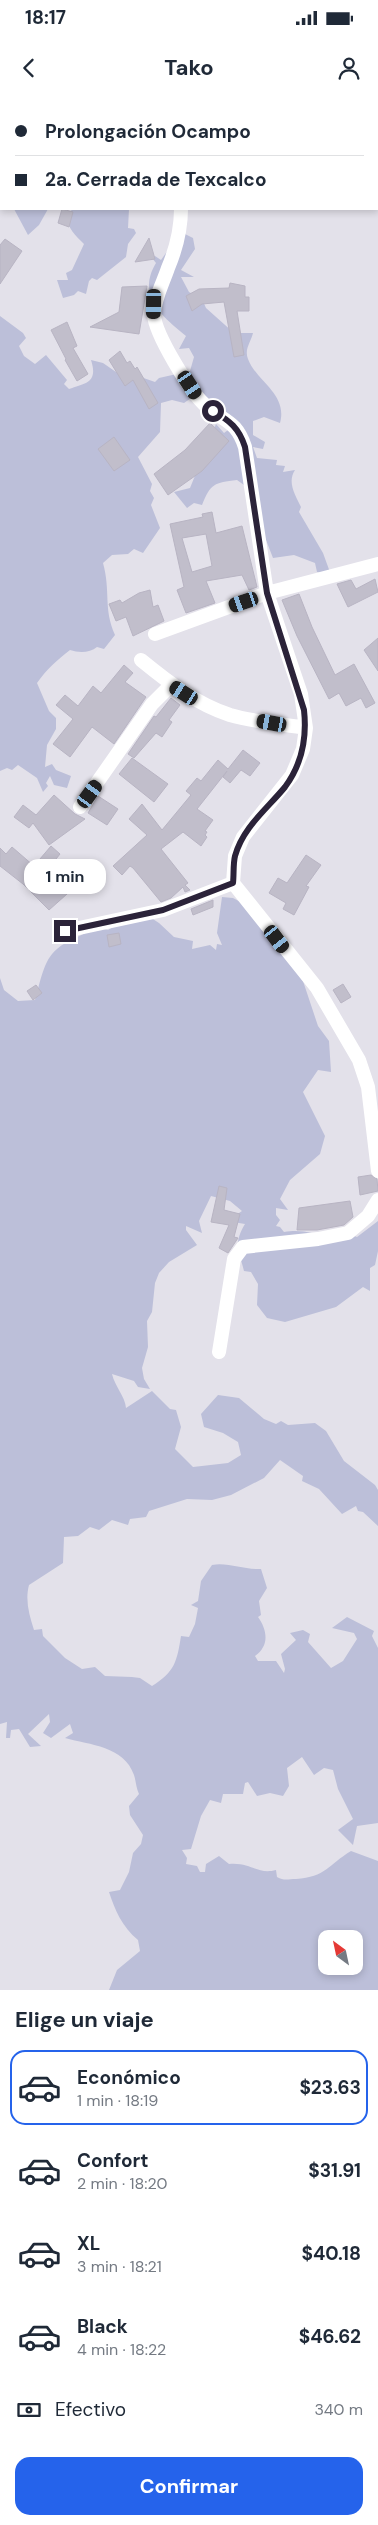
<!DOCTYPE html>
<html lang="es">
<meta charset="utf-8">
<style>
body{margin:0;font-family:"DM Sans",sans-serif;background:#f6f6f7;color:#1f2937;height:100vh;display:flex;flex-direction:column;font-size:19px;white-space:nowrap}
*{box-sizing:border-box;margin:0}
p{font-size:16px;color:#747a83}
.icon{flex:none;width:28px;height:28px;fill:none;stroke:currentColor;stroke-width:2;stroke-linecap:round;stroke-linejoin:round}
.map{position:relative;height:1890px;overflow:hidden}
.details{display:flex;flex-direction:column;background:#fff;flex:1}
.details>*{flex:none}
.guide{position:absolute;left:0px;top:0px;width:379px;height:110px;box-shadow:0 2px 8px #0003;display:grid;align-content:center;height:110px;padding:0 15px;background:#fff}
.needle{width:32px;rotate:327deg}
.controls{position:absolute;left:318px;top:1830px;display:grid;gap:10px}
.controls a{display:grid;place-items:center;width:45px;height:45px;border-radius:10px;background:#fff;box-shadow:0 2px 8px #0003;font-size:25px}
.end{position:absolute;width:22px;height:22px;margin:-11px;border:6px solid #2b2339;background:#fff;box-shadow:0 0 0 2px #fff}
.from{border-radius:50%}
.bubble{position:absolute;height:35px;border-radius:15px;background:#fff;box-shadow:0 2px 8px #0003;font-size:16px;font-weight:700;line-height:35px;text-align:center}
.car{position:absolute;width:15px;height:30px;margin:-15px -8px;border-radius:6px;box-shadow:0 0 4px 1px #0007;background:linear-gradient(#222 24%,#8ab4d8 0 40%,#222 0 76%,#8ab4d8 0 86%,#222 0)}
.guide b{display:flex;align-items:center;gap:18px;height:48px;font-size:19px}
.guide b+b{border-top:1px solid #e0e1e3}
.guide i{width:12px;height:12px;background:#1f2937}
ul{padding:0;list-style:none}
li{display:flex;align-items:center;gap:15px;height:75px;margin:0 10px 8px;padding:0 5px;border:2px solid transparent;border-radius:15px}
li div{flex:1}
li b{display:block;font-size:19px}
li em{font-style:normal;font-weight:700}
li.on{border-color:#2563eb}
li>.icon{width:45px;height:45px;stroke-width:1.5}
h2{padding:0 15px;font-size:22px;line-height:60px}
.pay{display:flex;align-items:center;gap:12px;height:55px;padding:0 15px;font-size:19px}
.pay p{margin-inline-start:auto}
.action{display:flex;gap:10px;margin-top:auto;padding:10px 15px}
.action a{flex:1;height:58px;border-radius:15px;background:#2563eb;color:#fff;font-size:20px;font-weight:700;line-height:58px;text-align:center}
.status{display:flex;justify-content:space-between;align-items:center;height:35px;padding:0 25px;background:#fff;direction:ltr}
.status svg{height:14px;fill:currentColor}
header{display:flex;justify-content:space-between;align-items:center;height:65px;padding:0 15px;background:#fff;font-size:22px;font-weight:700}
.map>svg:first-child{display:block}
.green{fill:#bcbfd9;fill-rule:evenodd}
.building{fill:#c1becb;stroke:#b8b4c3;fill-rule:evenodd}
.lines{fill:none;stroke-linecap:round;stroke-linejoin:round}
.street{stroke:#fff;stroke-width:14}
.route{stroke:#2b2339;stroke-width:6}
</style>
<div class="status"><b>18:17</b><svg viewBox="0 0 49 12"><path d="M0 12V9h3v3zM5 12V6h3v6zM10 12V3h3v9zM15 12V0h3v12zM26 1h20v11H26zM47 4h2v5h-2z"/></svg></div>
<header><svg class="icon" aria-label="back" viewBox="0 0 24 24"><path d="M15 5l-7 7 7 7"/></svg>Tako<svg class="icon" aria-label="person" viewBox="0 0 24 24"><circle cx="12" cy="8" r="4"/><path d="M4 21q1-7 8-7t8 7"/></svg></header>
<div class="map">
<svg width="378" height="1890" viewBox="0 0 378 1890">
<rect width="100%" height="100%" fill="#e3e1ea"/>
<path class="green" d="M0 0H143L146 1H1V52Z
M14 109H48L39 125 28 135Z
M73 109H129L128 128 134 129 136 133 128 144 126 157 97 180 92 178 89 181 86 194 78 191 74 195 63 198 57 180H68L66 173 72 170 84 144C75 135 66 127 67 114Z
M181 132 193 138 195 149 181 170 194 177H181L189 192 202 199 206 208 234 233H253C251 242 244 249 248 259 256 281 288 294 280 323L264 317 253 321V335L265 342 263 349 253 347 257 358 277 360 276 365 285 366 283 372 295 370C287 382 295 395 301 407L299 412 323 453 331 475 317 472 315 463 294 455 273 458 257 417 251 390 237 380C214 383 211 383 202 405L194 403 187 408 174 392 190 388 216 324 224 333 228 330 194 296 184 303 172 300 161 303 160 332 138 357 152 384 150 391 154 398 151 405 160 428 143 453 134 449 128 454 112 455 103 463C111 492 103 508 115 535L104 549 97 547C90 553 79 553 70 550 57 560 47 569 37 583L49 611 56 618V629L47 645 45 667 52 664 56 670 71 676 67 688 54 685 50 676 46 683 48 686 43 692 37 678 18 665 12 670 7 668 0 671V216L23 233 26 238 19 246 24 256 35 264 46 255 67 280 64 284 69 289C87 283 98 282 91 260L103 263 116 272 132 274 155 282 159 278 190 271 194 257 189 248 179 249 186 236C163 217 136 196 156 163L152 158 155 156 161 160Z
M222 797 233 798 246 805 303 881 318 926 329 941 331 972 318 970 303 992 325 1036 320 1054 290 1080 280 1099 288 1110 276 1108V1115L280 1120 276 1126 280 1127 284 1132C303 1129 312 1134 330 1136 340 1138 348 1134 357 1137L378 1121V1151L375 1165 370 1168V1191L363 1187 336 1207 285 1222 267 1218 257 1205 258 1184 251 1172 244 1171C239 1150 233 1144 245 1124L233 1122V1117L242 1111 230 1101 211 1096 199 1121 202 1133 186 1126V1130L197 1145 169 1162 159 1173 155 1183 152 1212 147 1221 148 1247 142 1268 144 1279 150 1289 138 1287 134 1281 112 1274C115 1287 125 1296 126 1308L152 1291 170 1309 176 1310 181 1327 175 1349 193 1367 228 1363 241 1355 238 1342 223 1333 204 1327 201 1314 218 1295 239 1298 264 1319 276 1324 281 1321 288 1325 315 1323 326 1331 344 1361 375 1385 378 1390V1426L363 1412 358 1411 356 1406 342 1414 319 1389 302 1381 303 1376 280 1360 264 1378 231 1395 212 1400 187 1399 149 1411 146 1417 130 1419 128 1425 112 1420 99 1430 90 1427 78 1436 64 1437 63 1463 29 1485C25 1500 29 1515 34 1530L42 1529 43 1536 65 1558 82 1569 95 1567 105 1576 132 1577 140 1578 152 1586C175 1572 177 1561 181 1536L189 1537 195 1524 198 1508 191 1505 198 1501 201 1481 212 1465C228 1462 244 1470 261 1469L267 1488 259 1501 261 1515 258 1517C268 1531 269 1546 255 1556L258 1561H276L284 1573 285 1569 281 1554 296 1540 290 1533 303 1530 310 1534 308 1542 331 1568 343 1561 357 1539 354 1533 332 1528 347 1517 374 1531 372 1536 378 1548V1723L357 1726 353 1745 338 1730 353 1719 338 1689 333 1670 324 1668 314 1675 302 1657 287 1668 289 1686 283 1696 270 1693 257 1696 248 1682 245 1683 243 1694H223L221 1703 210 1700 201 1716 191 1749 182 1750 187 1758 186 1764 197 1766 200 1772H205L206 1764 219 1756 229 1764C251 1762 257 1775 276 1770L277 1777C284 1781 288 1779 296 1779 326 1777 328 1765 351 1751L378 1761V1890H109L117 1870 140 1851 138 1840C122 1827 115 1810 109 1792L120 1790 129 1772 133 1753 141 1744 143 1735 130 1715 129 1706 139 1694C136 1688 136 1681 134 1675 124 1646 90 1645 65 1638L73 1633 70 1624 51 1638 43 1633 50 1622 49 1614 28 1634 41 1646 30 1647 19 1629 11 1630 10 1638H6L7 1622 0 1624V878L4 890 18 901 35 900C40 884 43 860 57 849 67 840 83 836 95 827L108 830 139 810 159 823 174 837 193 841 192 849 210 845 216 850 217 844 222 845 217 833ZM326 1839H354V1866H326Z"/>
<path class="building" d="M62 109 73 112 69 127 58 123Z
M149 138 155 159 135 162Z
M5 139 22 151 0 184V145Z
M230 183 245 186V197H249V211H237L244 255 234 257 224 202 202 204 192 211 186 196 199 189 229 188Z
M147 186 139 234 90 227 119 212 122 187Z
M67 222 77 246 73 248 88 274 77 281 65 260 66 259 51 230Z
M120 251 127 263 130 261 135 269 137 267 158 303 149 309 133 280 125 286 109 260Z
M210 323 229 341 202 371 168 395 154 374 185 350Z
M114 337 130 360 114 371 98 349Z
M212 412 216 433 242 426 257 487 249 490 242 475 206 481 215 503 186 513 177 490 184 487 170 424 203 417 202 414ZM206 434 212 466 192 472 182 438Z
M375 479 378 492 348 507 337 484 351 480 356 489Z
M150 490 153 507 158 505 164 521 133 536 126 517 116 521 109 504 120 500 122 503 139 493Z
M299 494 312 527 335 575 354 564 375 603 366 608 361 598 346 606 339 593 329 599 297 536 282 500Z
M378 538V571L364 550Z
M124 565 133 573 125 582 146 597 114 644 92 627 70 657 53 644 73 619 56 605 65 595 78 606 93 586 101 593Z
M171 598 180 605 169 620 172 622 162 637 156 633 134 658 128 654 154 616 156 617Z
M243 650 260 663 250 676 241 670 230 683 223 677 227 671 197 709 213 720 205 731 207 732 205 735 207 737 201 746 183 732 161 749 188 783 185 785 190 790 185 792 183 787 171 798 161 802 133 768 130 766 122 775 113 766 147 735 129 719 142 704 162 730 191 695 186 691 197 678 201 681 218 660 228 669Z
M132 658 168 684 154 702 119 674Z
M54 695 75 714 85 719 49 745 33 723 29 728 14 717 23 705 36 715Z
M98 696 118 709 107 725 88 713Z
M51 746 60 754 44 774 57 787 87 762 94 770 49 810 23 784 0 766V748L6 754 12 747 34 766Z
M306 755 321 765 306 786 309 787 294 815 283 809 286 803 269 793 278 778 287 783Z
M213 800V807L193 815 191 809Z
M119 833 121 844 109 847 107 835Z
M343 884 351 897 341 903 333 890Z
M36 885 42 893 33 900 27 891Z
M371 1075 377 1079 378 1091 360 1095 358 1077Z
M219 1086 227 1088 224 1110 240 1114 234 1137 238 1138 228 1153 219 1148 229 1125 211 1122Z
M350 1101 353 1117 344 1125 317 1130H297L299 1108Z"/>
<g class="lines">
<path class="street" d="M169 0V1
M333 0 334 1
M181 109C181 129 176 149 168 168 163 183 154 199 154 215 155 234 190 291 204 304 223 322 236 319 245 347L267 493 301 594 306 628 303 649 292 675 243 737 235 756 233 783 317 888 359 960 368 987 378 1071
M155 534 267 493 378 464
M141 560C168 582 196 604 230 615 254 622 281 624 306 628
M80 707 152 604 171 585
M65 831 163 810 233 783
M219 1252 234 1159 243 1147 318 1139 348 1133 368 1116 378 1100"/>
</g>
<g class="lines">
<path class="route" d="M65 831 163 810 233 783C234 774 233 764 235 756 243 727 267 709 285 687 302 664 307 637 304 610L267 493 245 347C239 328 230 321 213 311"/>
</g>
</svg>
<div class="controls">
<a><svg class="needle" viewBox="-14 -14 28 28"><path d="M0-13l5 13h-10z" fill="#e53935"/><path d="M0 13l5-13h-10z" fill="#747a83"/></svg></a>
</div>
<i class="end from" style="left:213px;top:311px"></i>
<i class="end" style="left:65px;top:831px"></i>
<div class="bubble" style="left:24px;top:759px;width:82px">1 min</div>
<i class="car" style="left:154px;top:204px;rotate:181deg"></i>
<i class="car" style="left:190px;top:285px;rotate:147deg"></i>
<i class="car" style="left:244px;top:502px;rotate:251deg"></i>
<i class="car" style="left:184px;top:593px;rotate:302deg"></i>
<i class="car" style="left:272px;top:623px;rotate:280deg"></i>
<i class="car" style="left:90px;top:694px;rotate:36deg"></i>
<i class="car" style="left:277px;top:839px;rotate:143deg"></i>
<div class="guide">
<b><i class="from"></i>Prolongación Ocampo</b>
<b><i></i>2a. Cerrada de Texcalco</b>
</div>
</div>
<section class="details">
<h2>Elige un viaje</h2>
<ul>
<li class="on"><svg class="icon" aria-label="car" viewBox="0 0 24 24"><path d="M5 17H2v-5l4-1 3-4h7l3 4 3 1v5h-3M9 17h6M6 11h13"/><circle cx="7" cy="17" r="2"/><circle cx="17" cy="17" r="2"/></svg><div><b>Económico</b><p>1 min · 18:19</p></div><em>$23.63</em></li>
<li><svg class="icon" aria-label="car" viewBox="0 0 24 24"><path d="M5 17H2v-5l4-1 3-4h7l3 4 3 1v5h-3M9 17h6M6 11h13"/><circle cx="7" cy="17" r="2"/><circle cx="17" cy="17" r="2"/></svg><div><b>Confort</b><p>2 min · 18:20</p></div><em>$31.91</em></li>
<li><svg class="icon" aria-label="car" viewBox="0 0 24 24"><path d="M5 17H2v-5l4-1 3-4h7l3 4 3 1v5h-3M9 17h6M6 11h13"/><circle cx="7" cy="17" r="2"/><circle cx="17" cy="17" r="2"/></svg><div><b>XL</b><p>3 min · 18:21</p></div><em>$40.18</em></li>
<li><svg class="icon" aria-label="car" viewBox="0 0 24 24"><path d="M5 17H2v-5l4-1 3-4h7l3 4 3 1v5h-3M9 17h6M6 11h13"/><circle cx="7" cy="17" r="2"/><circle cx="17" cy="17" r="2"/></svg><div><b>Black</b><p>4 min · 18:22</p></div><em>$46.62</em></li>
</ul>
<div class="pay"><svg class="icon" aria-label="cash" viewBox="0 0 24 24"><path d="M3 7h18v10H3z"/><circle cx="12" cy="12" r="2"/></svg>Efectivo<p>340 m</p></div>
<div class="action"><a>Confirmar</a></div>
</section>
